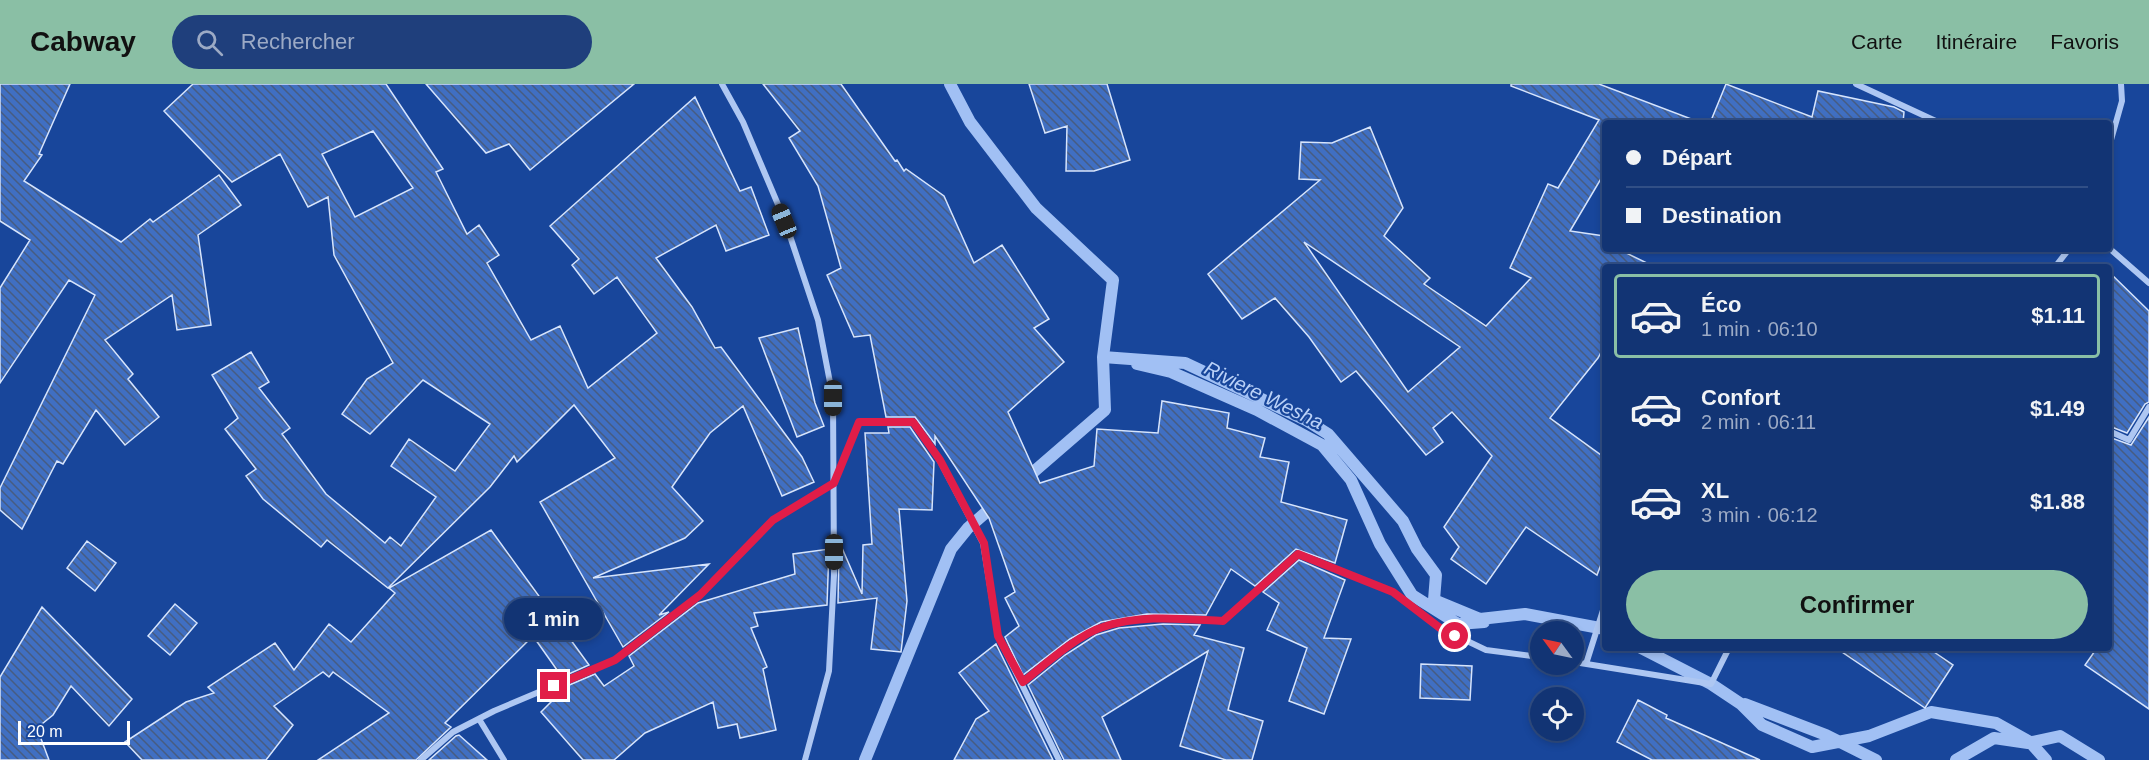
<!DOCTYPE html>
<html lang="fr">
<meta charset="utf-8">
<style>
body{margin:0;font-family:Arial,sans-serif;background:#1f3f7c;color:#f1f3f6;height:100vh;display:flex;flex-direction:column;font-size:22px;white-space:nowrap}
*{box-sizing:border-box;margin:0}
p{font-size:20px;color:#9caac5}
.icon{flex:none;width:33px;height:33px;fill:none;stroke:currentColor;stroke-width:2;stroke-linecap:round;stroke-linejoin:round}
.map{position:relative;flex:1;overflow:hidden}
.sheet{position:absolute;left:1602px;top:180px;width:510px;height:387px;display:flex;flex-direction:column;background:#123474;border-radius:6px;box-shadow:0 3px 9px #0003,0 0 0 2px #314f86}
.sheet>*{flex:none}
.top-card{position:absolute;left:1602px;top:36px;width:510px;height:132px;border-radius:6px;box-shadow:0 3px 9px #0003,0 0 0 2px #314f86;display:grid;align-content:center;height:132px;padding:0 24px;background:#123474}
.needle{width:39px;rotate:303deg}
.fabs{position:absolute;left:1530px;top:537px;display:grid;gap:12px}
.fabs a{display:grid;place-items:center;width:54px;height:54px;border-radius:50%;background:#123474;box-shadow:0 3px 9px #0003,0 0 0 2px #314f86;font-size:30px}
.scale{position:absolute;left:18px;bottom:15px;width:112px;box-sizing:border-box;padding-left:6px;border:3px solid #fff;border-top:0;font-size:16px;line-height:21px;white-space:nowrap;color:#fff;-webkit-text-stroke:4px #18469b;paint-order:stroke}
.end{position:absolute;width:27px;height:27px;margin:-14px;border:8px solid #e11d48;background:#fff;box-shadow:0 0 0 3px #fff}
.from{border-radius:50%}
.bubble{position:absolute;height:42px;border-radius:21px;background:#123474;box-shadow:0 3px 9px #0003,0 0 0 2px #314f86;font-size:20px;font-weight:600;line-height:42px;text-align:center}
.car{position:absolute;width:18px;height:36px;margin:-18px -9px;border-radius:8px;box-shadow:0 0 4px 2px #0007;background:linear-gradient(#222 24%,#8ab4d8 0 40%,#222 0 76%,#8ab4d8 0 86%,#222 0)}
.top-card b{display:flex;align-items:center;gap:21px;height:57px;font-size:22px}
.top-card b+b{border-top:2px solid #314f86}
.top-card i{width:15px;height:15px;background:#f1f3f6}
ul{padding:10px 0 0;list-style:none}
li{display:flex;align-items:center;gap:18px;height:84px;margin:0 12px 9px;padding:0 12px;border:3px solid transparent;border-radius:6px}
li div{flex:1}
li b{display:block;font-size:22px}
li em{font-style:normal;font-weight:600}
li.selected{border-color:#8abfa5}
li>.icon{width:54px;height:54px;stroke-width:1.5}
.primary-button{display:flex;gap:12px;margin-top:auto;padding:12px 24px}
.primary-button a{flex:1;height:69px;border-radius:36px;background:#8abfa5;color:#111;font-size:24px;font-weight:600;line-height:69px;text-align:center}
header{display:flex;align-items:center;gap:36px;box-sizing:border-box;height:84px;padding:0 30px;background:#8abfa5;color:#111}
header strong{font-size:28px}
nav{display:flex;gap:33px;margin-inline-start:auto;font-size:21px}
.search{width:420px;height:54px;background:#1f3f7c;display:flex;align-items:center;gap:15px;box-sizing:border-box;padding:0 21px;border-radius:33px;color:#9caac5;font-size:22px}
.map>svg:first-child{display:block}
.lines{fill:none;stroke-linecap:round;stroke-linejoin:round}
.stream{stroke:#a1c0f4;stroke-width:12}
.building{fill:url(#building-back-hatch);stroke:#d6e4fc;stroke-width:1.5;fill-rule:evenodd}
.minor{stroke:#aec7f2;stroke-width:6}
.route{stroke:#e11d48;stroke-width:8}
.labels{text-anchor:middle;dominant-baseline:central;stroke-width:4.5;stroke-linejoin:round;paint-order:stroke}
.water-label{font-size:20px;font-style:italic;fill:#bbd2f8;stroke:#18469b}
</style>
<header>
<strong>Cabway</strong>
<div class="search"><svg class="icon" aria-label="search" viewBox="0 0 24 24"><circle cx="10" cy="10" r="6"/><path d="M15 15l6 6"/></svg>Rechercher</div>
<nav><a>Carte</a><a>Itinéraire</a><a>Favoris</a></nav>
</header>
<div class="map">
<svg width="2149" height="676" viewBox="0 0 2149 676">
<defs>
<pattern id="building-back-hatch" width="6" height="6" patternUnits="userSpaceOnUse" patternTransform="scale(1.5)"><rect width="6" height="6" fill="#406fc2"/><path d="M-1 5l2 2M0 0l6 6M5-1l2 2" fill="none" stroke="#475c81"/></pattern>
</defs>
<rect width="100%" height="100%" fill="#18469b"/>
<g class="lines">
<path class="stream" d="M950 0 970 38 1036 124 1113 196 1103 273 1105 326 1023 397
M1103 273 1185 279 1306 336 1328 350 1403 437 1417 465 1436 491 1434 516 1480 535 1525 530 1605 545
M1137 280 1171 288 1257 326 1322 361 1351 396 1380 460 1412 511 1458 540 1484 538
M1641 564 1711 600 1741 620 1762 641 1812 663 1869 652 1931 628 1996 639 2030 658 2046 676
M1745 620 1826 651 1876 676
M865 676 951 465 968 444 998 418
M1956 676 1994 654 2028 659 2060 652 2099 676"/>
</g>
<path class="building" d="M0 0H70L39 70 42 71 24 97 121 158 150 135 153 138 219 91 241 121 198 151 211 241 177 246 172 211 105 256 133 290 128 295 159 333 125 361 96 326 63 380 57 377 22 445 0 426V404L95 211 69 196 0 299V204L30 156 0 137Z
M193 0H386L443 85 436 88 467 150 479 141 499 171 487 179 531 256 560 242 588 304 657 249 617 193 594 210 572 181 579 175 550 142 695 13 740 107 751 103 769 151 726 167 716 141 656 174 692 223 715 264 721 263 802 373 814 398 782 412 743 322 710 349 672 403 703 437 685 454 593 494 709 480 659 531 669 528 623 563 540 418 615 374 574 321 517 378 514 372 490 403 388 504 327 456 321 463 263 415 246 392 256 385 225 345 238 334 212 291 251 268 269 298 259 304 290 344 282 350 326 410 385 459 390 453 401 462 436 413 391 382 409 355 455 387 490 340 423 296 370 350 342 330 367 295 393 279 334 171 328 113 308 123 280 70 232 98 164 27ZM373 47 413 104 355 133 322 70Z
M426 0H634L530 86 509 60 486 69Z
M763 0H841L895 77 897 76 904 87 906 85 944 112 974 179 1002 161 1049 235 1034 244 1064 278 1008 328 1040 399 1094 382 1097 345 1158 349 1162 317 1229 329 1227 344 1265 354 1260 373 1289 378 1281 418 1347 436 1335 479 1296 465 1255 502 1231 485 1206 531 1147 530 1101 538 1070 555 1023 591 1005 553 1019 542 1005 514 1015 508 989 434 935 352V360L915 333H886L870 251 854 253 827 191 841 184 818 102 789 54 800 47Z
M1029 0H1107L1130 76 1094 87H1066L1067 42 1045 49Z
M1511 0H1599L1694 36V39H1605V88L1570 147 1604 152 1605 165H1618L1655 183H1605V261L1598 274 1550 334 1605 374V470L1597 491 1526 443 1486 500 1451 475 1459 463 1444 443 1492 372 1452 328 1433 344 1443 358 1426 371 1356 287 1341 298 1309 253 1275 214 1242 235 1208 190 1320 96 1299 95 1301 58 1332 59 1370 43 1403 124 1384 152 1430 194 1424 200 1486 242 1531 194 1510 184 1548 100 1558 104 1599 36 1511 2ZM1304 158 1460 263 1408 308Z
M1726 0 1812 33 1818 7 1894 23 1904 28 1903 39H1710Z
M2109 188 2149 227V318L2145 320 2127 349 2109 342Z
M798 244 815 319 824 342 797 353 759 254Z
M2149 333V625L2085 581 2097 564H2109V353L2131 361Z
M888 343H910L934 378 932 426 899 425 907 517 901 568 871 565 877 514 838 519 839 464H842L862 510 863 461 872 460 865 349H889Z
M491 446 589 581 562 593 533 552 445 639 451 643 416 676H318L389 629 333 588 329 593 323 588 274 622 293 641 266 676H142L125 658 186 618 214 609 208 603 275 559 294 586 329 540 351 558 395 509 389 504Z
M87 457 116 479 95 507 67 484Z
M829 465 827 521 754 529 758 542 751 544 767 583 763 585 776 646 740 654 737 640 718 644 713 618 645 649 614 676H583L541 628 567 602 595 590 604 602 634 582 629 572 698 519 795 490 793 470Z
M1299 476 1345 496 1324 554 1351 555 1324 630 1289 617 1307 564 1267 546 1279 519 1263 508Z
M175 520 197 539 170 571 148 552Z
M42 523 132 615 109 642 71 602 53 631 37 644 49 676H0V593Z
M1163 540 1200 541 1194 551 1244 564 1228 626 1263 637 1252 676H1226L1180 662 1208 567 1102 633 1121 676H1064L1028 601 1065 571 1096 551 1119 544Z
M996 560 1053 676H954L976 635 989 627 959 589Z
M1836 564H1928L1953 581 1925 624Z
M1421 580 1472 582 1470 616 1420 614Z
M1638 616 1667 631 1666 634 1760 676H1652L1617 658Z
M459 651 487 676H429L456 652Z"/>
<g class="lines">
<path class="minor" d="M722 0 743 38 785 137 818 236 833 314 834 491 829 587 805 676
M1856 0 1940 39
M2109 63 2122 17 2121 0
M2109 164 2149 199
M2055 183 2069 165
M2109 347 2129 356 2149 323
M1574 578 1711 600 1729 564
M1586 580 1605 520
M1023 598C1043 582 1079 550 1103 543 1142 530 1183 535 1223 537L1298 470 1393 508 1440 544 1486 566 1540 573
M479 635 504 676
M421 676 453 648 494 627 615 576 700 511 773 436 834 399 859 338H913L940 377 983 459 998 552 1059 676"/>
</g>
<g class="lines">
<path class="route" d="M554 602 615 576 700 511 773 436 834 399 859 338H913L940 376 984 459 998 552 1023 598C1043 582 1079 550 1103 543 1142 530 1182 535 1223 537L1298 470 1393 508 1440 544 1455 552"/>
</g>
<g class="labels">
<g class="water-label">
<text transform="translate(1264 311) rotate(26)">Riviere Wesha</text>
</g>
</g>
</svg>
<div class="fabs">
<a><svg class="needle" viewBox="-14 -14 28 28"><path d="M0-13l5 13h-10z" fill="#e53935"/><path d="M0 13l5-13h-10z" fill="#9caac5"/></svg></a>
<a><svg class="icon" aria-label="locate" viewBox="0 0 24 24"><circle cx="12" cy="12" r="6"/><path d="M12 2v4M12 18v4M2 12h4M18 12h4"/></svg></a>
</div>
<div class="scale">20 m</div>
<i class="end from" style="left:1455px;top:552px"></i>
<i class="end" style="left:554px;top:602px"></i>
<div class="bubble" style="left:504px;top:514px;width:99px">1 min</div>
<i class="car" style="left:784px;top:137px;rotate:338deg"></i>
<i class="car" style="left:833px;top:314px;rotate:180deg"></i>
<i class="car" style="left:834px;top:468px;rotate:180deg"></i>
<div class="top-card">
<b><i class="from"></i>Départ</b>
<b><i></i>Destination</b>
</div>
<section class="sheet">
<ul>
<li class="selected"><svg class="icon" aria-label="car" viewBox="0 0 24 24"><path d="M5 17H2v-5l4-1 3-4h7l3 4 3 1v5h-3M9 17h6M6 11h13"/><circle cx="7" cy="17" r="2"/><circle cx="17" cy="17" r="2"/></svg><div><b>Éco</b><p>1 min · 06:10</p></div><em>$1.11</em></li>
<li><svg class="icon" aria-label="car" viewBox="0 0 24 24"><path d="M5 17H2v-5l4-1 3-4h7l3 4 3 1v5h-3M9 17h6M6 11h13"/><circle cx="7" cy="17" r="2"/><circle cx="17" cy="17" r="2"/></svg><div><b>Confort</b><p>2 min · 06:11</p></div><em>$1.49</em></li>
<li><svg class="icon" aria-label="car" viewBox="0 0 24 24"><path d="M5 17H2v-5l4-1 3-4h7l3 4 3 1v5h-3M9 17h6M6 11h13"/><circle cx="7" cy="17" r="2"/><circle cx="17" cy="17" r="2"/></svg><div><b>XL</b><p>3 min · 06:12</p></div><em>$1.88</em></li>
</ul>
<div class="primary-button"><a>Confirmer</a></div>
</section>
</div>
